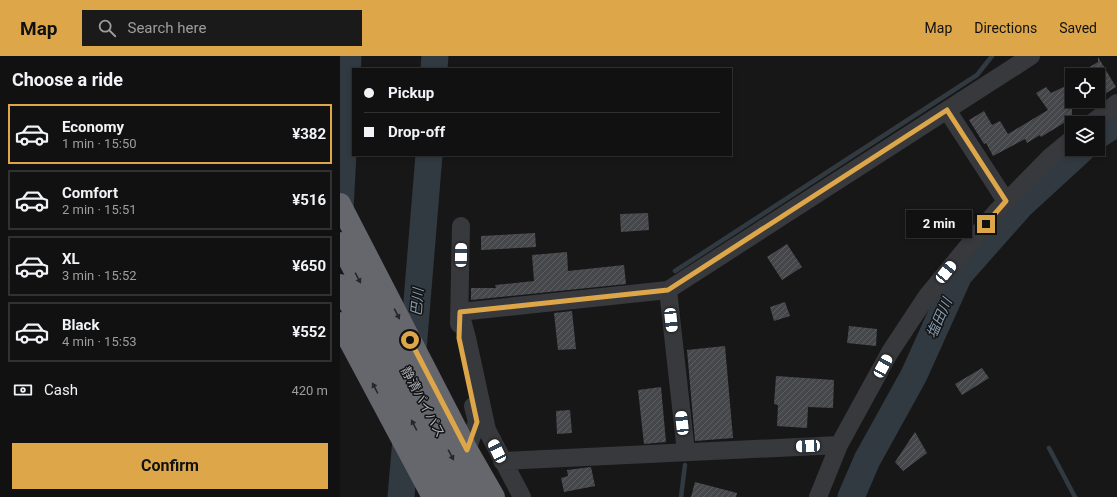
<!DOCTYPE html>
<meta charset="utf-8">
<style>
body{margin:0;font-family:Roboto,"Noto Sans JP",sans-serif;background:#1a1a1b;color:#f1f3f6;height:100vh;display:flex;flex-direction:column;font-size:15px;white-space:nowrap}
*{box-sizing:border-box;margin:0}
p{font-size:13px;color:#9c9d9f}
.icon{flex:none;width:22px;height:22px;fill:none;stroke:currentColor;stroke-width:2;stroke-linecap:round;stroke-linejoin:round}
.map{position:relative;flex:1;overflow:hidden}
.side{display:flex;flex-direction:column;background:#111112;width:340px}
.side>*{flex:none}
.guide{position:absolute;left:12px;top:12px;width:380px;height:88px;border-radius:0px;box-shadow:0 2px 6px #0003,0 0 0 1px #303132;display:grid;align-content:center;height:88px;padding:0 12px;background:#111112}
.controls{position:absolute;left:725px;top:12px;display:grid;gap:8px}
.controls a{display:grid;place-items:center;width:40px;height:40px;border-radius:0px;background:#111112;box-shadow:0 2px 6px #0003,0 0 0 1px #303132;font-size:20px}
.end{position:absolute;width:18px;height:18px;margin:-9px;border:5px solid #dda649;background:#111;box-shadow:0 0 0 2px #111}
.from{border-radius:50%}
.bubble{position:absolute;height:28px;border-radius:0px;background:#111112;box-shadow:0 2px 6px #0003,0 0 0 1px #303132;font-size:13px;font-weight:700;line-height:28px;text-align:center}
.car{position:absolute;width:12px;height:24px;margin:-12px -6px;border-radius:5px;box-shadow:0 0 3px 1px #0007;background:linear-gradient(#fff 24%,#345 0 40%,#fff 0 76%,#345 0 86%,#fff 0)}
.guide b{display:flex;align-items:center;gap:14px;height:38px;font-size:15px}
.guide b+b{border-top:1px solid #303132}
.guide i{width:10px;height:10px;background:#f1f3f6}
ul{padding:0;list-style:none}
li{display:flex;align-items:center;gap:12px;height:60px;margin:0 8px 6px;padding:0 4px;border:2px solid #303132;border-radius:0px}
li div{flex:1}
li b{display:block;font-size:15px}
li em{font-style:normal;font-weight:700}
li.active{border-color:#dda649}
li>.icon{width:36px;height:36px;stroke-width:1.5}
h2{padding:0 12px;font-size:18px;line-height:48px}
.pay{display:flex;align-items:center;gap:10px;height:44px;padding:0 12px;font-size:15px}
.pay p{margin-inline-start:auto}
.action{display:flex;gap:8px;margin-top:auto;padding:8px 12px}
.action a{flex:1;height:46px;border-radius:0px;background:#dda649;color:#111;font-size:16px;font-weight:700;line-height:46px;text-align:center}
header{display:flex;align-items:center;gap:24px;box-sizing:border-box;height:56px;padding:0 20px;background:#dda649;color:#111}
header strong{font-size:19px}
nav{display:flex;gap:22px;margin-inline-start:auto;font-size:14px}
.search{width:280px;height:36px;background:#1a1a1b;display:flex;align-items:center;gap:10px;box-sizing:border-box;padding:0 14px;border-radius:0px;color:#9c9d9f;font-size:15px}
main{display:flex;flex:1;min-height:0}
.map>svg:first-child{display:block}
.lines{fill:none;stroke-linecap:round;stroke-linejoin:round}
.stream{stroke:#313a40;stroke-width:4.5}
.river{stroke:#313a40;stroke-width:27}
.building{fill:url(#building-hatch)}
.street{stroke:#38393d;stroke-width:18}
.highway{stroke:#65676d;stroke-width:22}
.oneway{fill:#27272a}
.route{stroke:#dda649;stroke-width:5}
.labels{text-anchor:middle;dominant-baseline:central;stroke-width:3;stroke-linejoin:round;paint-order:stroke}
.street-label{font-size:13px;fill:#aaaeb7;stroke:#121213}
.water-label{font-size:14px;font-style:italic;fill:#859cae;stroke:#121213}
</style>
<header>
<strong>Map</strong>
<div class="search"><svg class="icon" aria-label="search" viewBox="0 0 24 24"><circle cx="10" cy="10" r="6"/><path d="M15 15l6 6"/></svg>Search here</div>
<nav><a>Map</a><a>Directions</a><a>Saved</a></nav>
</header>
<main>
<section class="side">
<h2>Choose a ride</h2>
<ul>
<li class="active"><svg class="icon" aria-label="car" viewBox="0 0 24 24"><path d="M5 17H2v-5l4-1 3-4h7l3 4 3 1v5h-3M9 17h6M6 11h13"/><circle cx="7" cy="17" r="2"/><circle cx="17" cy="17" r="2"/></svg><div><b>Economy</b><p>1 min · 15:50</p></div><em>¥382</em></li>
<li><svg class="icon" aria-label="car" viewBox="0 0 24 24"><path d="M5 17H2v-5l4-1 3-4h7l3 4 3 1v5h-3M9 17h6M6 11h13"/><circle cx="7" cy="17" r="2"/><circle cx="17" cy="17" r="2"/></svg><div><b>Comfort</b><p>2 min · 15:51</p></div><em>¥516</em></li>
<li><svg class="icon" aria-label="car" viewBox="0 0 24 24"><path d="M5 17H2v-5l4-1 3-4h7l3 4 3 1v5h-3M9 17h6M6 11h13"/><circle cx="7" cy="17" r="2"/><circle cx="17" cy="17" r="2"/></svg><div><b>XL</b><p>3 min · 15:52</p></div><em>¥650</em></li>
<li><svg class="icon" aria-label="car" viewBox="0 0 24 24"><path d="M5 17H2v-5l4-1 3-4h7l3 4 3 1v5h-3M9 17h6M6 11h13"/><circle cx="7" cy="17" r="2"/><circle cx="17" cy="17" r="2"/></svg><div><b>Black</b><p>4 min · 15:53</p></div><em>¥552</em></li>
</ul>
<div class="pay"><svg class="icon" aria-label="cash" viewBox="0 0 24 24"><path d="M3 7h18v10H3z"/><circle cx="12" cy="12" r="2"/></svg>Cash<p>420 m</p></div>
<div class="action"><a>Confirm</a></div>
</section>
<div class="map">
<svg width="777" height="441" viewBox="0 0 777 441">
<defs>
<pattern id="building-hatch" width="6" height="6" patternUnits="userSpaceOnUse"><rect width="6" height="6" fill="#46474b"/><path d="M-1 1l2-2M0 6l6-6M5 7l2-2" fill="none" stroke="#5e5f63"/></pattern>
</defs>
<rect width="100%" height="100%" fill="#171718"/>
<g class="lines">
<path class="stream" d="M335 215 637 19 652 0
M709 392 735 441
M341 441 345 409"/>
<path class="river" d="M94 13 95 0
M758 79 777 67
M0 154 8 0
M72 306 89 99
M61 441 67 372
M511 441 527 404 574 319 619 219 681 149 742 93"/>
</g>
<path class="building" d="M758 1 776 31 763 39 758 31V19H736L758 6Z
M732 27V62L701 81 700 79 687 87 685 83 653 100 646 87 644 88 629 64 644 55 652 69 660 65 668 78 708 54 696 37 706 31 711 37Z
M308 157 309 174 281 176 280 158Z
M195 177 196 191 141 194V180Z
M447 188 462 211 442 224 427 201Z
M227 196 228 215 284 209 286 228 131 244V232H156L155 229 194 225 192 199Z
M445 246 450 260 434 265 430 251Z
M232 255 236 293 218 294 214 257Z
M509 270 537 273 536 290 507 287Z
M385 290 393 382 355 385 347 294Z
M642 312 649 322 622 339 615 328Z
M436 320 494 324 493 352 468 351 467 372 437 370 438 349 434 348Z
M321 331 326 386 304 388 298 334Z
M230 354 232 377 217 378 216 355Z
M575 376 587 397 563 415 555 406Z
M251 411 255 430 224 436 221 422 228 420 227 414Z
M355 426 397 437 396 441H351Z"/>
<g class="lines">
<path class="street" d="M607 54 666 145
M752 67 777 47
M328 234 346 396
M119 268 121 170
M127 394 137 366 133 350
M162 405 499 389
M182 441 147 374 127 282 120 256 328 234 691 0
M478 441 499 389 550 296 587 240 656 156 710 101 732 83"/>
<path class="highway" d="M0 148 127 394 154 441
M0 187 134 441
M0 229 112 441
M0 267 93 441"/>
</g>
<defs><path id="oneway-solid" d="M-6-.8H1V-3.2L6.5 0L1 3.2V.8H-6Z"/></defs>
<g class="oneway">
<use href="#oneway-solid" transform="translate(18 222) rotate(62)"/>
<use href="#oneway-solid" transform="translate(57 258) rotate(63)"/>
<use href="#oneway-solid" transform="translate(35 332) rotate(-118)"/>
<use href="#oneway-solid" transform="translate(74 369) rotate(-118)"/>
<use href="#oneway-solid" transform="translate(111 399) rotate(62)"/>
</g>
<g class="lines">
<path class="route" d="M70 284 127 394 137 366 119 282 120 256 328 234 607 54 666 145 646 168"/>
</g>
<g class="labels">
<g class="street-label">
<text transform="translate(83 346) rotate(62)">静清バイパス</text>
</g>
<g class="water-label">
<text transform="translate(77 246) rotate(-85)">巴川</text>
<text transform="translate(599 262) rotate(-66)">塩田川</text>
</g>
</g>
</svg>
<div class="controls">
<a><svg class="icon" aria-label="locate" viewBox="0 0 24 24"><circle cx="12" cy="12" r="6"/><path d="M12 2v4M12 18v4M2 12h4M18 12h4"/></svg></a>
<a><svg class="icon" aria-label="layers" viewBox="0 0 24 24"><path d="M12 4l9 5-9 5-9-5zM3 14l9 5 9-5"/></svg></a>
</div>
<i class="end from" style="left:70px;top:284px"></i>
<i class="end" style="left:646px;top:168px"></i>
<div class="bubble" style="left:566px;top:154px;width:66px">2 min</div>
<i class="car" style="left:121px;top:199px;rotate:1deg"></i>
<i class="car" style="left:606px;top:216px;rotate:39deg"></i>
<i class="car" style="left:331px;top:264px;rotate:174deg"></i>
<i class="car" style="left:543px;top:310px;rotate:29deg"></i>
<i class="car" style="left:342px;top:367px;rotate:354deg"></i>
<i class="car" style="left:468px;top:390px;rotate:267deg"></i>
<i class="car" style="left:157px;top:395px;rotate:334deg"></i>
<div class="guide">
<b><i class="from"></i>Pickup</b>
<b><i></i>Drop-off</b>
</div>
</div>
</main>
